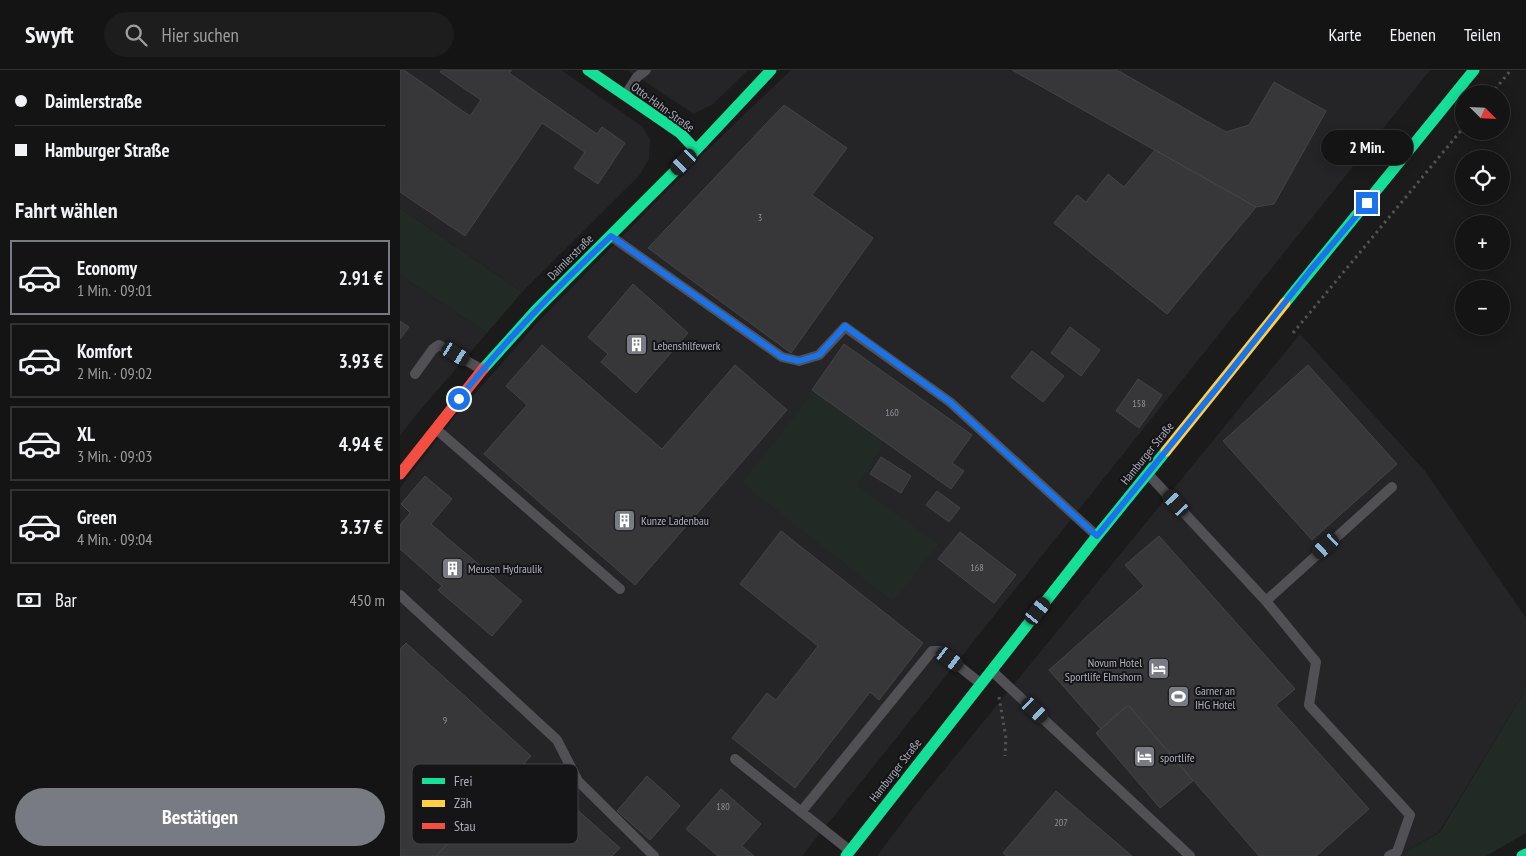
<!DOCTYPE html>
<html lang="de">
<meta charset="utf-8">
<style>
body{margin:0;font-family:"PT Sans Narrow",sans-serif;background:#1d1d1d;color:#f1f3f6;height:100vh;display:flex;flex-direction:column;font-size:19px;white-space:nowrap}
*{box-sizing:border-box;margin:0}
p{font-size:16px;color:#9d9ea0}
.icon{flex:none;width:28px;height:28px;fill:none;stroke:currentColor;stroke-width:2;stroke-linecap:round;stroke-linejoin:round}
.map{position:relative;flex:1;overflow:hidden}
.sheet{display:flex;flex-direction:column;background:#141414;width:400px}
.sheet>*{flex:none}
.guide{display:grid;align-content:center;height:110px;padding:0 15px;background:#141414}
.needle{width:32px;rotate:114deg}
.controls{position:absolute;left:1055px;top:15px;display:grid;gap:10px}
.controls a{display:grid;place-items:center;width:55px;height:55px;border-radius:50%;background:#141414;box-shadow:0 2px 12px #0003,0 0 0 1px #333334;font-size:25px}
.end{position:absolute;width:22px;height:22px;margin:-11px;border:6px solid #1a73e8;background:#fff;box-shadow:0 0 0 2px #fff}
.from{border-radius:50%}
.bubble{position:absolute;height:35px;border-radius:18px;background:#141414;box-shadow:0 2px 12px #0003,0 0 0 1px #333334;font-size:16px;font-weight:600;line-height:35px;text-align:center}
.car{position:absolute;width:15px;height:30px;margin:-15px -8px;border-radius:6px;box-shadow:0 0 4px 1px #0007;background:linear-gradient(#222 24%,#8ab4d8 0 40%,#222 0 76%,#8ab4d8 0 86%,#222 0)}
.guide b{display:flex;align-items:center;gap:18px;height:48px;font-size:19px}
.guide b+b{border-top:1px solid #333334}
.guide i{width:12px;height:12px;background:#f1f3f6}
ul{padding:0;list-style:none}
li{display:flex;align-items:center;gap:15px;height:75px;margin:0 10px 8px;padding:0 5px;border:2px solid #333334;border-radius:0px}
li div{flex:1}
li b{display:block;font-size:19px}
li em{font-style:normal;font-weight:600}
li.selected{border-color:#797b84}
li>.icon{width:45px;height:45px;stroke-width:1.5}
h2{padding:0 15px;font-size:22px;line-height:60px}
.pay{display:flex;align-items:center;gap:12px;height:55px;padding:0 15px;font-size:19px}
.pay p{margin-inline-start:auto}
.button{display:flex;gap:10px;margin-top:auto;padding:10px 15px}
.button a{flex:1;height:58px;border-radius:30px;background:#797b84;color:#fff;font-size:20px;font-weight:600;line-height:58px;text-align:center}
header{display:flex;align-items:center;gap:30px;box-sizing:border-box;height:70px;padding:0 25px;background:#141414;border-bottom:1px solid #333334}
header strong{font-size:24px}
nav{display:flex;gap:28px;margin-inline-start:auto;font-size:18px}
.search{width:350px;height:45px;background:#1d1d1d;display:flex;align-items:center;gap:12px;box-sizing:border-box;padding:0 18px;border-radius:28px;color:#9d9ea0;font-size:19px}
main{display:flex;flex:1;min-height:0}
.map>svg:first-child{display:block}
.built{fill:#252527}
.green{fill:#222a25}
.building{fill:#373739;stroke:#434447}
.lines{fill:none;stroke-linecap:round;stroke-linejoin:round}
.path{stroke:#515156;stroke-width:3;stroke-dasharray:2.5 4;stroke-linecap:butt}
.lane{stroke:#515055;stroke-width:10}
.fast{stroke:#16e098;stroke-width:11}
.slow{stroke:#ffcf43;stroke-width:11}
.jam{stroke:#f24e42;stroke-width:11}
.route{stroke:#1a73e8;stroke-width:6}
.labels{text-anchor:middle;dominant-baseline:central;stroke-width:4;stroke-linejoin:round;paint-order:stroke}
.number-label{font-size:10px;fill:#8f909b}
.street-label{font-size:12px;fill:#acaebc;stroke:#151517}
.poi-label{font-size:12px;fill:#acaebc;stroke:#151517;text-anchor:start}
.key{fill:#151517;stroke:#424349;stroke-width:1}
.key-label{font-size:14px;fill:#acaebc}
</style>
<header>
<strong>Swyft</strong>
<div class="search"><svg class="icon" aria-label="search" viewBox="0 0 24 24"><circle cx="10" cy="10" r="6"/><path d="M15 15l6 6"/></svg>Hier suchen</div>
<nav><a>Karte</a><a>Ebenen</a><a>Teilen</a></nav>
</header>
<main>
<section class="sheet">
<div class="guide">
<b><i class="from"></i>Daimlerstraße</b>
<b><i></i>Hamburger Straße</b>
</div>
<h2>Fahrt wählen</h2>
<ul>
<li class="selected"><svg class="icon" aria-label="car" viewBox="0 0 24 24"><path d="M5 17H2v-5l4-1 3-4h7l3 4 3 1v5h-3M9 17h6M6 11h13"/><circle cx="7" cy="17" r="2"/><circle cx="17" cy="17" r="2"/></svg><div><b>Economy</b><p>1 Min. · 09:01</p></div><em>2.91 €</em></li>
<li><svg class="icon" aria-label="car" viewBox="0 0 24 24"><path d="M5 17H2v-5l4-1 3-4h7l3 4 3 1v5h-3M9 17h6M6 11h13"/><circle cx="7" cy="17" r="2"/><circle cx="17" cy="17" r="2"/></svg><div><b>Komfort</b><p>2 Min. · 09:02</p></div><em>3.93 €</em></li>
<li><svg class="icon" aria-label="car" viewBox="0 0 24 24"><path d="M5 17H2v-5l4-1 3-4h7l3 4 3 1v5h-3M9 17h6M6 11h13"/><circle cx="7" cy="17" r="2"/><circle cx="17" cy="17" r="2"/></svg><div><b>XL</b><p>3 Min. · 09:03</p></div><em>4.94 €</em></li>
<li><svg class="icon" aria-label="car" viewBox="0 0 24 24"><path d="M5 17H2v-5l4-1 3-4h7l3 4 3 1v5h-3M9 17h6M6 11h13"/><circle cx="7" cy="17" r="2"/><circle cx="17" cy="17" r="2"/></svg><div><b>Green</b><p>4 Min. · 09:04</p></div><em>3.37 €</em></li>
</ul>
<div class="pay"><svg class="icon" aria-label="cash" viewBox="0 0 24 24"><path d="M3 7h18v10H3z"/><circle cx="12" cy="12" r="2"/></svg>Bar<p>450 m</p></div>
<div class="button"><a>Bestätigen</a></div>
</section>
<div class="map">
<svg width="1126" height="786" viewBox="0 0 1126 786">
<rect width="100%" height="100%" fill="#1b1b1b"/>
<path class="built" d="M0 0H161L243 57 250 70 249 89 239 106 122 222 0 138Z
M227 0H348L313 34 294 44Z
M391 0H1030L402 786H0V418L53 349 136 254 304 83Z
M0 205 87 263 15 346 0 366Z
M900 264 1025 401 1126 548V619L1039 762 998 786H477L513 738Z"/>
<path class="green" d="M0 138 122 222 87 263 0 205Z
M412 320 485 371 457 415 538 474 493 532 342 413 408 329Z
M1126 619V763L1086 786H998L1040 762Z"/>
<path class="building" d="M0 0H4L70 46 81 30 40 2 42 0H112L109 3 197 64 202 57 225 73 198 114 174 98 185 82 142 53 65 166 0 122Z
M612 0H717L826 62 849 55 874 12 926 41 874 134 856 137Z
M384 35 447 78 412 125 473 168 391 283 248 178Z
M755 80 856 137 767 244 654 153 677 125 686 132 708 104 724 117Z
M233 214 288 263 236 323 201 292 208 284 188 267Z
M0 251 9 257 0 269Z
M670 257 700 280 681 306 651 283Z
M444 274 572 365 552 393 564 401 551 419 412 320Z
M142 275 262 379 335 295 387 340 235 515 84 384 127 335 106 316Z
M632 281 664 306 643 332 611 307Z
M908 295 997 394 912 470 823 371Z
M738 309 762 325 739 358 716 341Z
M481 387 511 406 501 423 470 404Z
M25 406 52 429 31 454 122 531 92 566 38 520 42 516 0 479V455L10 443 1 434Z
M537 421 560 438 549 452 526 435Z
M381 461 523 573 479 630 470 622 395 718 332 668 367 623 376 630 418 576 340 514Z
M560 462 616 505 594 533 538 489Z
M759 466 895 619 876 635 969 739 916 786H859L728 635 701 659 649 600 744 516 725 495Z
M6 573 131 686 36 786H0V579Z
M728 635 793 711 760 738 696 663Z
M125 693 220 778 212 786H36Z
M247 706 280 736 250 770 217 741Z
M321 719 361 754 342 776 354 786H318L286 759Z
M656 721 732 786H607L603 783Z"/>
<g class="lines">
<path class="path" d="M1091 24 1111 0
M893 263 1064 57
M599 627 606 668 605 686"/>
<path class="lane" d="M226 24 237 7 246 0
M212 167 382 287 399 291 419 285 445 257 550 332 696 465
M15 304 33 279 39 275 81 299
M36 359 220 519
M748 404 866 531 916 592 909 635 1010 745 997 782 989 786
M0 525 157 670 178 711 254 786
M866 531 992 417
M592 601 790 786
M335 689 449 780
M401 742 532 581H540L580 613"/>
<path class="fast" d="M188 0 280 63 296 80
M885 233 1074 0
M83 299 136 240 296 80 371 0
M446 786 697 466 766 381
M1122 786 1126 784"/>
<path class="slow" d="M766 381 885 233"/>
<path class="jam" d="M0 404 83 299"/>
</g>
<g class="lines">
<path class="route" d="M59 329C105 271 157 217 211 166L382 287 399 291 419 285 445 256 550 332 697 466 825 308 910 201 967 133"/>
</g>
<defs>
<symbol id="building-square" viewBox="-11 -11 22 22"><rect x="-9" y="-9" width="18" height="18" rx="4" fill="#797b84" stroke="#151517"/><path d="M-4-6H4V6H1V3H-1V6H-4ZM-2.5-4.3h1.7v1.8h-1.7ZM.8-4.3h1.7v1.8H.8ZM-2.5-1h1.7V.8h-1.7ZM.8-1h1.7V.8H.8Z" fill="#fff"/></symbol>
<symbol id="hotel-square" viewBox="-11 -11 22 22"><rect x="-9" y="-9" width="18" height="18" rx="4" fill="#797b84" stroke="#151517"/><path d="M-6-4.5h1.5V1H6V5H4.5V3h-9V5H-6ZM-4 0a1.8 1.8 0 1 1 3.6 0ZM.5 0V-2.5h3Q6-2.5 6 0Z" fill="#fff"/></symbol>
<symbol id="stadium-square" viewBox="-11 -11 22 22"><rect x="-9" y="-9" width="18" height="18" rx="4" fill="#797b84" stroke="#151517"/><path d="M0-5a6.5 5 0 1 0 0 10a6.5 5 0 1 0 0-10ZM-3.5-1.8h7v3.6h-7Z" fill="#fff"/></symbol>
</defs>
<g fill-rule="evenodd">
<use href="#building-square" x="224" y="262" width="25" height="25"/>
<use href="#building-square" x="212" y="438" width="25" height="25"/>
<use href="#building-square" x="40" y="486" width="25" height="25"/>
<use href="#hotel-square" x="746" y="586" width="25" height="25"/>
<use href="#stadium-square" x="766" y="614" width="25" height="25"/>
<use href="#hotel-square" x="732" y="674" width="25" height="25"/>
</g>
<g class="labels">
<g class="number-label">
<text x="360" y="147">3</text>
<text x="739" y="333">158</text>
<text x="492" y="342">160</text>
<text x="577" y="497">168</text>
<text x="45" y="650">9</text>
<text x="323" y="736">180</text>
<text x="661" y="752">207</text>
</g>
<g class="street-label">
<text transform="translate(263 37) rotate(36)">Otto-Hahn-Straße</text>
<text transform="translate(170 187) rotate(-45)">Daimlerstraße</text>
<text transform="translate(747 383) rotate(-51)">Hamburger Straße</text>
<text transform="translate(495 700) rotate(-52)">Hamburger Straße</text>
</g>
<g class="poi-label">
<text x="253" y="275">Lebenshilfewerk</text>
<text x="241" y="450">Kunze Ladenbau</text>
<text x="68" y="498">Meusen Hydraulik</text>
<text x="742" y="592" text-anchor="end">Novum Hotel<tspan x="742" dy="14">Sportlife Elmshorn</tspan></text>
<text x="795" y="620">Garner an<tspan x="795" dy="14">IHG Hotel</tspan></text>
<text x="760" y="687">sportlife</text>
</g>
</g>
<rect x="12" y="694" width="166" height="80" rx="8" class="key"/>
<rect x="22" y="708" width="23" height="6" fill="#16e098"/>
<rect x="22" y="730" width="23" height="7" fill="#ffcf43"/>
<rect x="22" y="753" width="23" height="6" fill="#f24e42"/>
<g class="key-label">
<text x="54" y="716">Frei</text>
<text x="54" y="738">Zäh</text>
<text x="54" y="761">Stau</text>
</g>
</svg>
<div class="controls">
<a><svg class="needle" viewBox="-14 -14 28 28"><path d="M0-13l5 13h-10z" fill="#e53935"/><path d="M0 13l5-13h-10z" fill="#9d9ea0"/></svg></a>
<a><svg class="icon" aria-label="locate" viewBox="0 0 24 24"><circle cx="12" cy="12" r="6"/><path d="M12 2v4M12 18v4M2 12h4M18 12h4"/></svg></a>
<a>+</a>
<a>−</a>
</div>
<i class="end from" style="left:59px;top:329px"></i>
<i class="end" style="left:967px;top:133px"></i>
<div class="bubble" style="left:921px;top:60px;width:92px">2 Min.</div>
<i class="car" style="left:284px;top:92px;rotate:225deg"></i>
<i class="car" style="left:56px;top:284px;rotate:121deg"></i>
<i class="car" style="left:776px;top:433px;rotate:318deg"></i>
<i class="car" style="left:926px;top:476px;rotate:228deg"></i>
<i class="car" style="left:638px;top:541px;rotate:39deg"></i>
<i class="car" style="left:550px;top:589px;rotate:127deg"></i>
<i class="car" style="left:635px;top:640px;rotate:133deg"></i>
</div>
</main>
